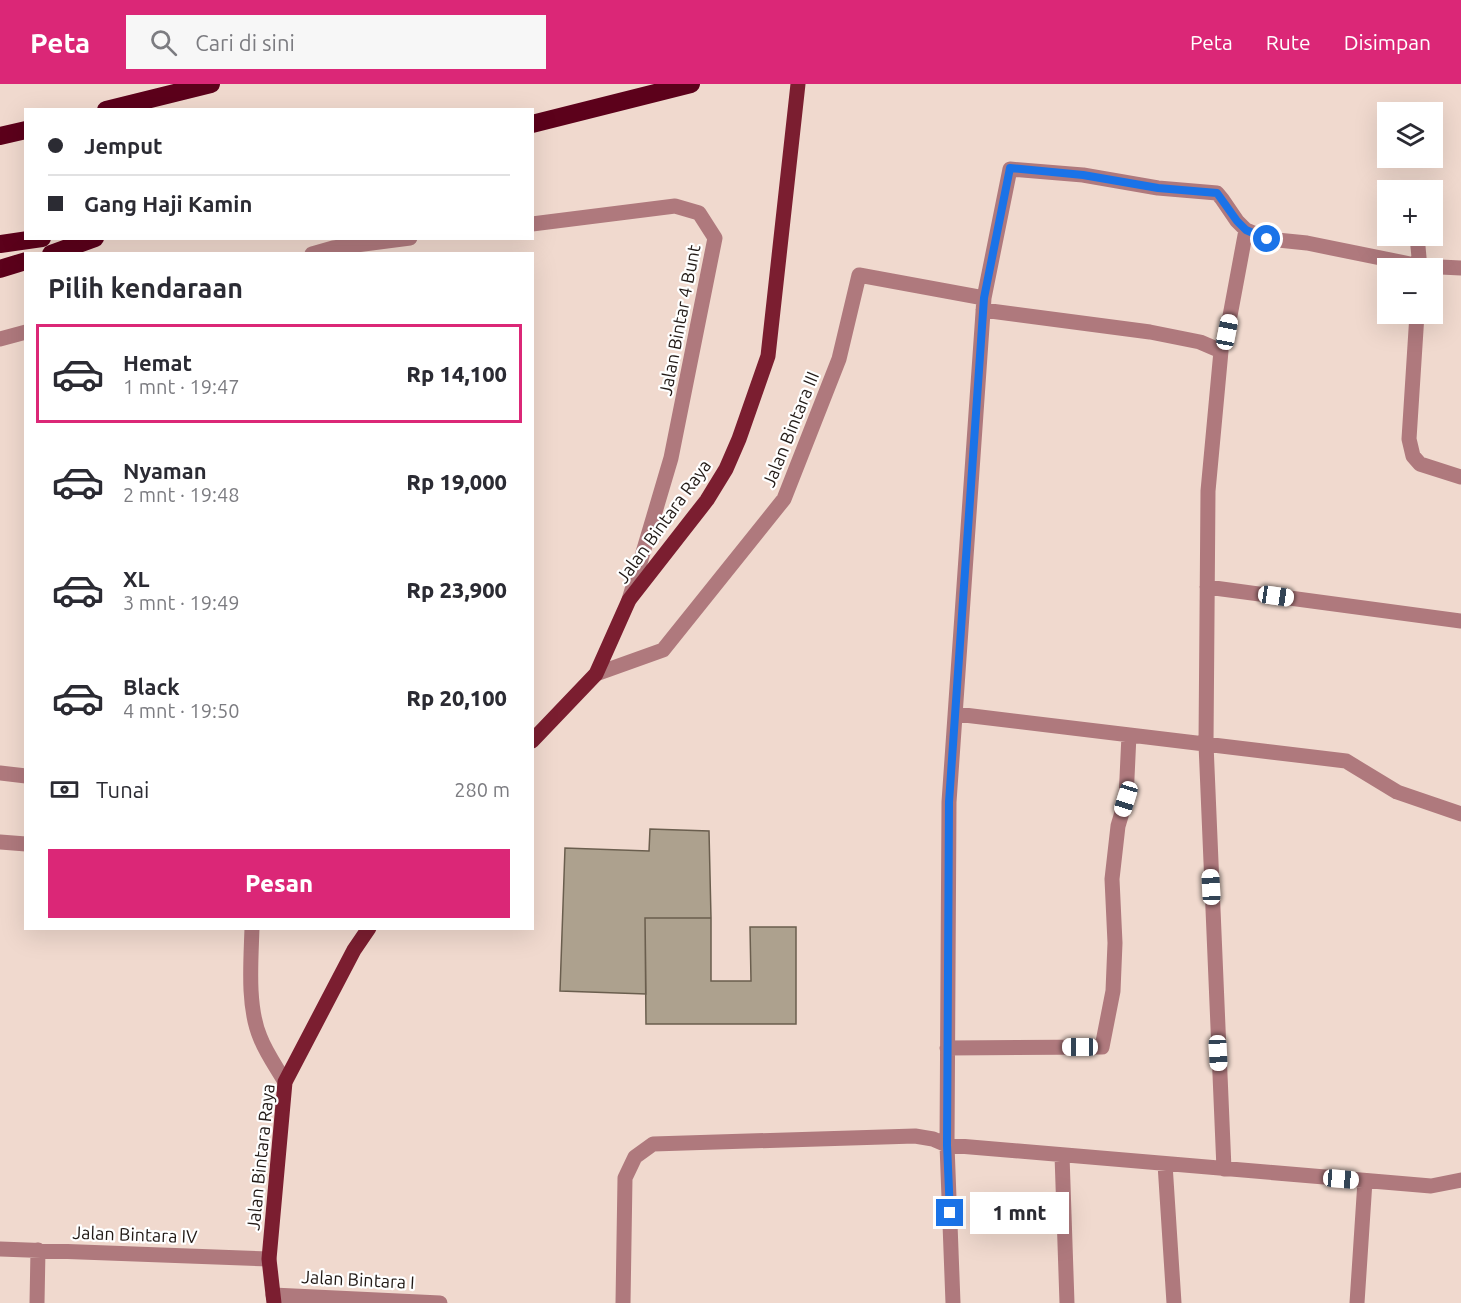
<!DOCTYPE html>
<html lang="id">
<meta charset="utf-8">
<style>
body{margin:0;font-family:Ubuntu,sans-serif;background:#f7f7f7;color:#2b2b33;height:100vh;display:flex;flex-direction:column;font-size:22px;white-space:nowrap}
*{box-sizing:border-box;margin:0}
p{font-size:20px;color:#7c7c81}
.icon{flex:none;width:33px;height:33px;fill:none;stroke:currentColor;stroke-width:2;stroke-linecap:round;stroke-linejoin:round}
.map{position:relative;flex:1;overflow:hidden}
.sheet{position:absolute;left:24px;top:168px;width:510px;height:678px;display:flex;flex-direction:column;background:#fff;border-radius:0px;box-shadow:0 6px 24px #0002}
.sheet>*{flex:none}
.banner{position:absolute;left:24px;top:24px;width:510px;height:132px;border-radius:0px;box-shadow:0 6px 24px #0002;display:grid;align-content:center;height:132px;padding:0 24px;background:#fff}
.buttons{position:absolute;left:1377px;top:18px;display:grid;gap:12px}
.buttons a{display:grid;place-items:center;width:66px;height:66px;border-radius:0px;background:#fff;box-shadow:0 6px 24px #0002;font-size:30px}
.end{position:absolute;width:27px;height:27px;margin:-14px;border:8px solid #1a73e8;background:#fff;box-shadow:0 0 0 3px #fff}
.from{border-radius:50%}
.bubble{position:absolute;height:42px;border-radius:0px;background:#fff;box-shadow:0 6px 24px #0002;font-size:20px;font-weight:800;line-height:42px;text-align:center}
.car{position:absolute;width:18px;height:36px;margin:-18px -9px;border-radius:8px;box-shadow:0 0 4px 2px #0007;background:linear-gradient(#fff 24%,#345 0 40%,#fff 0 76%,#345 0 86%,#fff 0)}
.banner b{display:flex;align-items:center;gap:21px;height:57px;font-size:22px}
.banner b+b{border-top:2px solid #e1e1e2}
.banner i{width:15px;height:15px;background:#2b2b33}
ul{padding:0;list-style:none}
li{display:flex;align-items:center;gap:18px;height:99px;margin:0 12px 9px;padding:0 12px;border:3px solid transparent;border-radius:0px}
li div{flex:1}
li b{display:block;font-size:22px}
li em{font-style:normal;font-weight:800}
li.current{border-color:#db2777}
li>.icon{width:54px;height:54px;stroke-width:1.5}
h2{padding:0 24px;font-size:27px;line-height:72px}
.pay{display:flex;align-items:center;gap:15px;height:66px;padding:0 24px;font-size:22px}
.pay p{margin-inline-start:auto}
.action{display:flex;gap:12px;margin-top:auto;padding:12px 24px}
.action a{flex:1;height:69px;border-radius:0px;background:#db2777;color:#fff;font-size:24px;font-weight:800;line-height:69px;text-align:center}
header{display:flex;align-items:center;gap:36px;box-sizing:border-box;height:84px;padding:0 30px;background:#db2777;color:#fff}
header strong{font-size:28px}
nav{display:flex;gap:33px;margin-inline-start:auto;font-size:21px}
.search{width:420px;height:54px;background:#f7f7f7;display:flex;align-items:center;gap:15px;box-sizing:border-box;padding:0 21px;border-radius:0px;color:#7c7c81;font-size:22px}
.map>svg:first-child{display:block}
.building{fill:#ada18e;stroke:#6a5e4e;stroke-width:1.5}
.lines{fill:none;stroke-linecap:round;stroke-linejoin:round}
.minor{stroke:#af797d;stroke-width:15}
.primary{stroke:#7b1e30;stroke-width:15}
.motorway{stroke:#5c011b;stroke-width:18}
.route{stroke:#1a73e8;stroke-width:8}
.labels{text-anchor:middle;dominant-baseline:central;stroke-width:4.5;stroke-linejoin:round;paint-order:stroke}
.street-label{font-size:18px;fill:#221a16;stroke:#fff}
</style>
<header>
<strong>Peta</strong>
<div class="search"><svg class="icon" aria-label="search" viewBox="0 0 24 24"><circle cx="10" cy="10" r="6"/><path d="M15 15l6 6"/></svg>Cari di sini</div>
<nav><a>Peta</a><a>Rute</a><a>Disimpan</a></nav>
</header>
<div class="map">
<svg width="1461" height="1219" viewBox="0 0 1461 1219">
<rect width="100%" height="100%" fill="#f0d9ce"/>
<path class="building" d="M650 745 709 747 711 834H645L646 910 560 907 565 764 649 767Z
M645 834H711V897H751L750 843H796V940H646Z"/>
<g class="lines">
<path class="minor" d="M532 140 675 122 699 129 715 154 671 374 629 516
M1417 152 1420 184
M312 170 333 164 410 154
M983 226 1150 248 1200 258 1221 267 1208 407 1206 660 1224 1085
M1417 230 1409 355 1413 372 1420 380 1461 393
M1227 248 1246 146
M0 255 26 248
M1207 503 1461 537
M596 590 663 566 784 415 839 275 859 191 984 214
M956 630 1346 677 1397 708 1461 730
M0 689 26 692
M0 758 26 760
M252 844C251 877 247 922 260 953 266 969 277 984 285 998
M947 964 1102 963 1113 907 1115 859 1112 795 1118 742 1126 715 1129 651
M1062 1071 1067 1219
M1165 1080 1174 1219
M0 1165 269 1175
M273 1211 440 1219
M37 1219 38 1166
M623 1219 625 1094 635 1073 653 1060 915 1052 933 1055 947 1061 1431 1102 1461 1096
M953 1219 947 1061 949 718 984 214 1010 85 1083 91 1158 104 1217 109 1222 115 1237 137 1246 146 1267 155 1307 159 1420 182 1461 184
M1357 1219 1365 1097"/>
<path class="primary" d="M532 657 596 590 629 516 707 416 726 385 739 355 768 272 798 0
M274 1219 269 1175 285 998 354 866 369 844"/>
<path class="motorway" d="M106 26 211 0
M532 40 691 0
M0 52 26 46
M0 160 42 154
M51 170 95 154
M0 185 26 177"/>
</g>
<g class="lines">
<path class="route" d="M950 1129 947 1061 949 718 984 214 1010 84 1083 91 1158 104 1217 109 1237 137 1246 146 1267 155"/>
</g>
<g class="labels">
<g class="street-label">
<text transform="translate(679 236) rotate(-79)">Jalan Bintar 4 Bunt</text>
<text transform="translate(790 345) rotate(-68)">Jalan Bintara III</text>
<text transform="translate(663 437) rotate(-54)">Jalan Bintara Raya</text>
<text transform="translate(260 1073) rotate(-84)">Jalan Bintara Raya</text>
<text transform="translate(135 1150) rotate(2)">Jalan Bintara IV</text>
<text transform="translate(358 1195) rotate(3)">Jalan Bintara I</text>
</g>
</g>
</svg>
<div class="buttons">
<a><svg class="icon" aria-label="layers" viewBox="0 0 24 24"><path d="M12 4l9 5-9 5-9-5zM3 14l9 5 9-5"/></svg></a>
<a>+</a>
<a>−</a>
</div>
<i class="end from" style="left:1267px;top:155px"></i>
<i class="end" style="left:950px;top:1129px"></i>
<div class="bubble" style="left:970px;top:1108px;width:99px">1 mnt</div>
<i class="car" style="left:1227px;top:248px;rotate:11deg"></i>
<i class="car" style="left:1276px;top:512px;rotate:98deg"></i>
<i class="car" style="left:1126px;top:715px;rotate:197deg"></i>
<i class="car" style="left:1211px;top:803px;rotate:357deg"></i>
<i class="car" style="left:1080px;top:963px;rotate:270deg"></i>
<i class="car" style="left:1218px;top:969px;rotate:177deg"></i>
<i class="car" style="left:1341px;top:1095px;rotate:95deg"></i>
<div class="banner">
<b><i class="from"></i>Jemput</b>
<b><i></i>Gang Haji Kamin</b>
</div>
<section class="sheet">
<h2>Pilih kendaraan</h2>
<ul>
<li class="current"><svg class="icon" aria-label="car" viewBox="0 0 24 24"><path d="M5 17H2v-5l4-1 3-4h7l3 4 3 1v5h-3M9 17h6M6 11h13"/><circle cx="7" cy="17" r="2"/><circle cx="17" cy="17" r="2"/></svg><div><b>Hemat</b><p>1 mnt · 19:47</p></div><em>Rp 14,100</em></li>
<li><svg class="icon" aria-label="car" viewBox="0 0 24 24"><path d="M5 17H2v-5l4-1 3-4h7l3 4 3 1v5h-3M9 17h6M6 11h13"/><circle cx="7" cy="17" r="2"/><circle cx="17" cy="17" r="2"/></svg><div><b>Nyaman</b><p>2 mnt · 19:48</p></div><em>Rp 19,000</em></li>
<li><svg class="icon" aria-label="car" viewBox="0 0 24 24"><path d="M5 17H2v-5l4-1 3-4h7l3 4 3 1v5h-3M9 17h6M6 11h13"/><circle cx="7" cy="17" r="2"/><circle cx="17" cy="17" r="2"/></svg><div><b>XL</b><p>3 mnt · 19:49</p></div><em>Rp 23,900</em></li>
<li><svg class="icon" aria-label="car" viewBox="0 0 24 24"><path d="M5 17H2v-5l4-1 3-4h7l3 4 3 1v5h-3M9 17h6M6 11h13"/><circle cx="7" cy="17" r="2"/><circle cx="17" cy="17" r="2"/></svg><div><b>Black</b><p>4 mnt · 19:50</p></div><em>Rp 20,100</em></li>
</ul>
<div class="pay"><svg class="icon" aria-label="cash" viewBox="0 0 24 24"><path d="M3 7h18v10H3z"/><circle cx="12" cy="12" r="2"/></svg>Tunai<p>280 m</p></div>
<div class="action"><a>Pesan</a></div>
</section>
</div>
